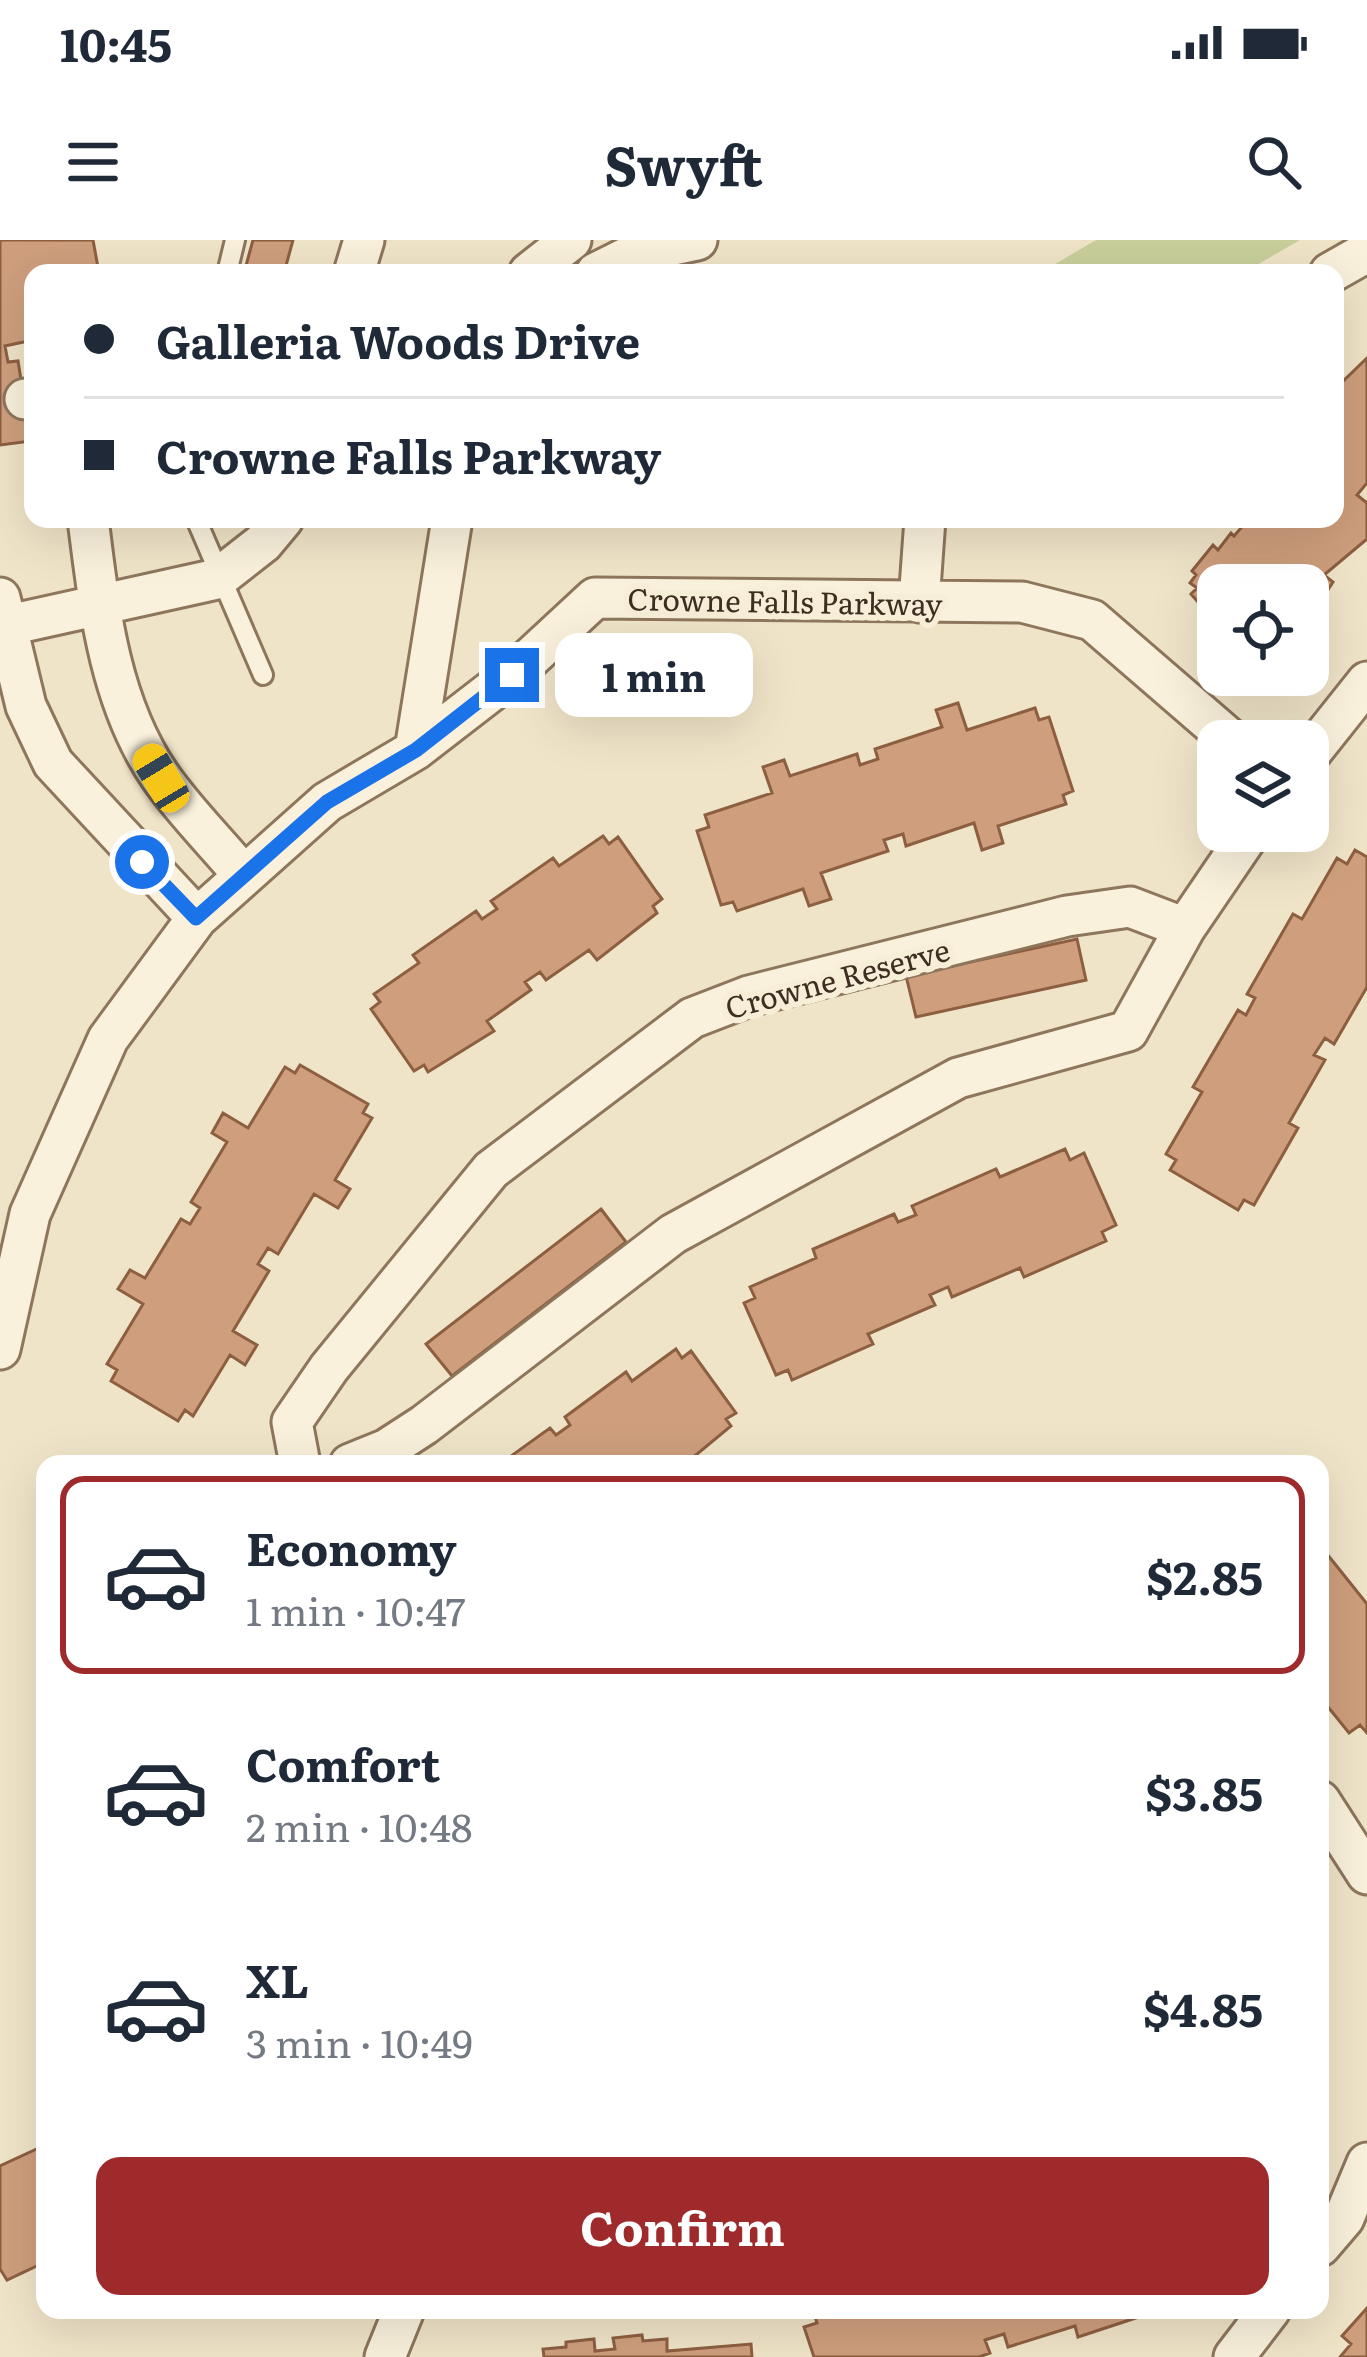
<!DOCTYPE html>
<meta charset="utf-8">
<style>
body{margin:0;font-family:Literata,serif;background:#f2f2f3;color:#1f2937;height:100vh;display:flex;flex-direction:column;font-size:45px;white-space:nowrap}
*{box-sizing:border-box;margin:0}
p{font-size:39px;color:#747a83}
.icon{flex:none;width:66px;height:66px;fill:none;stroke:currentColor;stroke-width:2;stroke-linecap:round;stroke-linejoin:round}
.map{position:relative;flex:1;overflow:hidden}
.drawer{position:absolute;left:36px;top:1215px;width:1293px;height:864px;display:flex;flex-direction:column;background:#fff;border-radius:24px;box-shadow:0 12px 48px #0002}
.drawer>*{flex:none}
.hud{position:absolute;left:24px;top:24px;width:1320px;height:264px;border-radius:24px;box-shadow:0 12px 48px #0002;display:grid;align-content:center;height:264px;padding:0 60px;background:#fff}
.fabs{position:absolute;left:1197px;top:324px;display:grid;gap:24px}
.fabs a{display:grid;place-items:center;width:132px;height:132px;border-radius:24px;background:#fff;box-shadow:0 12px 48px #0002;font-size:60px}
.end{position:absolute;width:54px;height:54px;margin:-27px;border:15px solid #1a73e8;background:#fff;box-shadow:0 0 0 6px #fff}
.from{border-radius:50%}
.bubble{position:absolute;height:84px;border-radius:24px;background:#fff;box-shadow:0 12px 48px #0002;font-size:39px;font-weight:700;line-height:84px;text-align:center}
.car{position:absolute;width:36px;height:72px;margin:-36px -18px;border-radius:15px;box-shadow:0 0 9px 3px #0007;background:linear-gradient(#f5c518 24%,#345 0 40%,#f5c518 0 76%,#345 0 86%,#f5c518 0)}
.hud b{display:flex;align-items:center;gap:42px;height:114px;font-size:45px}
.hud b+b{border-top:3px solid #e0e1e3}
.hud i{width:30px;height:30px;background:#1f2937}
ul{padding:21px 0 0;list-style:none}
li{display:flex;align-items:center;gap:36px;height:198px;margin:0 24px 18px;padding:0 36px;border:6px solid transparent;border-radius:24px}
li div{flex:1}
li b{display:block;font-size:45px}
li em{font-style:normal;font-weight:700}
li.on{border-color:#9e2a2b}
li>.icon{width:108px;height:108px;stroke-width:1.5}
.cta{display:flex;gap:24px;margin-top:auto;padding:24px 60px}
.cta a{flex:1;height:138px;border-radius:24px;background:#9e2a2b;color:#fff;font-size:48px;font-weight:700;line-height:138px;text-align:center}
.status{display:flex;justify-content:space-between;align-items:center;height:84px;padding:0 60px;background:#fff;direction:ltr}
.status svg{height:33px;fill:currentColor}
header{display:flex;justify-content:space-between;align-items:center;height:156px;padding:0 60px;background:#fff;font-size:54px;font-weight:700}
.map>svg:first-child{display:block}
.green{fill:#c9cf9b}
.building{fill:#cf9f7d;stroke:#8d5f41;stroke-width:3}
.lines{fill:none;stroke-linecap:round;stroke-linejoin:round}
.service-casing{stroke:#8d765c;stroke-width:24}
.minor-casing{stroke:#8d765c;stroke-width:45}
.service{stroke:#faf1dc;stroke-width:18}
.minor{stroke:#faf1dc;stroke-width:39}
.route{stroke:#1a73e8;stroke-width:15}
.labels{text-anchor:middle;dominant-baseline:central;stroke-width:12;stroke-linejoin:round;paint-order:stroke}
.street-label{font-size:30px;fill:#3d2e20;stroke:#f7eed8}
</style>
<div class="status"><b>10:45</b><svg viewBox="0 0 49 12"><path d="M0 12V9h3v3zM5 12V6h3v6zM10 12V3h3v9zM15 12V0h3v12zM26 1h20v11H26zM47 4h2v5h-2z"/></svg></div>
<header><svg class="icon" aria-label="menu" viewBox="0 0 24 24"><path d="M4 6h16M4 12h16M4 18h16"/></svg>Swyft<svg class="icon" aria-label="search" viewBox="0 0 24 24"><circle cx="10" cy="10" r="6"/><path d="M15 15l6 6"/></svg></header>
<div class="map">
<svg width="1367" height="2117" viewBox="0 0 1367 2117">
<rect width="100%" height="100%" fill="#f0e4c8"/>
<path class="green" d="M1096 0H1300L1243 33H1040Z"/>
<path class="building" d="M0 0H93L99 33H33V100L5 106 8 122 18 121 31 201 0 205Z
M253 0H293L284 33H244Z
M1367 118V243L1357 255 1367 263V299L1324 335 1333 342 1308 380V345H1218V385L1191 354 1197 348 1190 343 1196 335 1192 331 1213 305 1218 310 1231 293 1234 296 1241 288 1235 279H1335V149Z
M958 463 967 490 1035 468 1039 480 1049 477 1073 551 1063 555 1066 564 998 586 1003 603 982 610 974 583 906 606 903 594 884 600 888 611 821 633 831 659 809 666 803 649 737 671 733 662 721 665 697 591 709 587 705 575 772 553 763 527 784 520 790 536 857 514 860 525 878 519 875 509 942 487 936 470Z
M603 596 609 604 618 597 656 651 662 659 653 666 657 673 597 720 589 710 546 740 540 732 525 742 531 750 487 781 494 791 428 832 424 825 414 831 371 769 380 762 374 754 419 723 413 715 476 671 482 679 497 669 491 661 553 618 559 626Z
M1355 610 1367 617V747L1334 804 1325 798 1314 815 1325 820 1289 883 1298 888 1254 965 1244 960 1238 970 1170 930 1176 920 1166 914 1202 852 1193 847 1238 770 1246 775 1255 758 1247 754 1293 674 1302 679 1337 618 1347 624Z
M1077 699 1086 740 916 777 906 736Z
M300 825 368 864 363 873 372 878 335 940 350 949 338 968 314 954 278 1014 268 1008 258 1024 269 1031 233 1091 257 1105 245 1125 230 1115 193 1176 185 1170 178 1181 111 1141 117 1130 107 1124 143 1064 118 1049 130 1030 145 1038 181 979 190 984 200 968 191 962 227 902 212 893 223 873 248 888 285 827 295 833Z
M1065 909 1070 920 1084 913 1116 985 1102 992 1106 1001 1024 1037 1020 1028 952 1057 948 1047 930 1055 935 1065 868 1094 873 1104 792 1140 788 1130 776 1135 744 1063 755 1058 750 1047 816 1018 813 1009 894 974 898 982 916 975 912 966 996 929 1000 937Z
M601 969 626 1002 452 1136 426 1104Z
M676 1109 682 1118 691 1111 736 1173 726 1179 731 1186 685 1224H500L550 1188 556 1195 570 1185 565 1177 626 1132 632 1141Z
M1327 1314 1367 1364V1493L1360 1485 1349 1493 1320 1457V1319Z
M41 1907 45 2022 7 2040 0 2029V1926Z
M1367 2068V2117H1340L1351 2104 1342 2096Z
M813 2070H1160L1078 2097 1075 2086 1008 2107 1004 2094 985 2100 990 2113 979 2117H814L804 2087 817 2083Z
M642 2095 643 2101 667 2099V2111L751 2104 752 2117H544L543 2109 566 2107V2102L594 2099 595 2111 615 2109 613 2098Z"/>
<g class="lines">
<defs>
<path id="service" d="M227 33 235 0
M196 279 263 435"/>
<path id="minor" d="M354 33 364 0
M529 33 571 0
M596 33 636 13 697 0
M1330 33 1367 12
M25 159 33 158
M88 279C99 366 109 462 160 536 184 571 217 603 244 636
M0 358 26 466 53 523 197 678
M919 362 925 279
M0 387 217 339 263 303 283 279
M415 510 452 279
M1308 516 1367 442
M0 1109 30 974 108 799 197 678 327 562 415 510 512 435 595 358 1022 362 1092 380 1232 501
M300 1224 292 1182 329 1128 491 930 692 778 749 756 1067 676 1130 667 1185 688
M350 1224 387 1209 424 1185 673 994 958 838 1128 791 1185 688 1251 591
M1320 1561 1367 1634
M1320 2006 1344 1978 1367 1923
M385 2117 404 2070
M1234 2117 1270 2070"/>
</defs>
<use href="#service" class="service-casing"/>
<use href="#minor" class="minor-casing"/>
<use href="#service" class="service"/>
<use href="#minor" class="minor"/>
</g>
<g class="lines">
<path class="route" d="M142 622 196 678 327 562 416 510 512 435"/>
</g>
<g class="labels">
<g class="street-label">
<text transform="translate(785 360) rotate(1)">Crowne Falls Parkway</text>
<text transform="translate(837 737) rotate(-15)">Crowne Reserve</text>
</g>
</g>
</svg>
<div class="fabs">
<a><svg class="icon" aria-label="locate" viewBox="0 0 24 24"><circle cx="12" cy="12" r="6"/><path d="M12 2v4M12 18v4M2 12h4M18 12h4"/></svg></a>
<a><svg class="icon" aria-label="layers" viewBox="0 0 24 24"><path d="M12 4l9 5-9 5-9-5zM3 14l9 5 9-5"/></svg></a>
</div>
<i class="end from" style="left:142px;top:622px"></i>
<i class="end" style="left:512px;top:435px"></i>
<div class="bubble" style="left:555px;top:393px;width:198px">1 min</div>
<i class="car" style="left:161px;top:538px;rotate:329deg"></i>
<div class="hud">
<b><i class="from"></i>Galleria Woods Drive</b>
<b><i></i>Crowne Falls Parkway</b>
</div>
<section class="drawer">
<ul>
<li class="on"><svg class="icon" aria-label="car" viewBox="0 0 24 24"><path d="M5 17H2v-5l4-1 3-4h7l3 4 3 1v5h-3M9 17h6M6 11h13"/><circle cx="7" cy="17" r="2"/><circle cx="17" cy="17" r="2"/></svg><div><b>Economy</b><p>1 min · 10:47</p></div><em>$2.85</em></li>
<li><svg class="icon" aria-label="car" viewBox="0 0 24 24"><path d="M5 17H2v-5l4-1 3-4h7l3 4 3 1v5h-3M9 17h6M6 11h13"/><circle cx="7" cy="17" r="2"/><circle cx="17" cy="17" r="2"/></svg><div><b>Comfort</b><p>2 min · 10:48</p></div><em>$3.85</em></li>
<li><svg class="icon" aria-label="car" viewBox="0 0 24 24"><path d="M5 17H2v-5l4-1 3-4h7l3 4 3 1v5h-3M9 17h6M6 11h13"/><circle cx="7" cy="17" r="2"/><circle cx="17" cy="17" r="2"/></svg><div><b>XL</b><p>3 min · 10:49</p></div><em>$4.85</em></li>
</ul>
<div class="cta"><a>Confirm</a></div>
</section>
</div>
